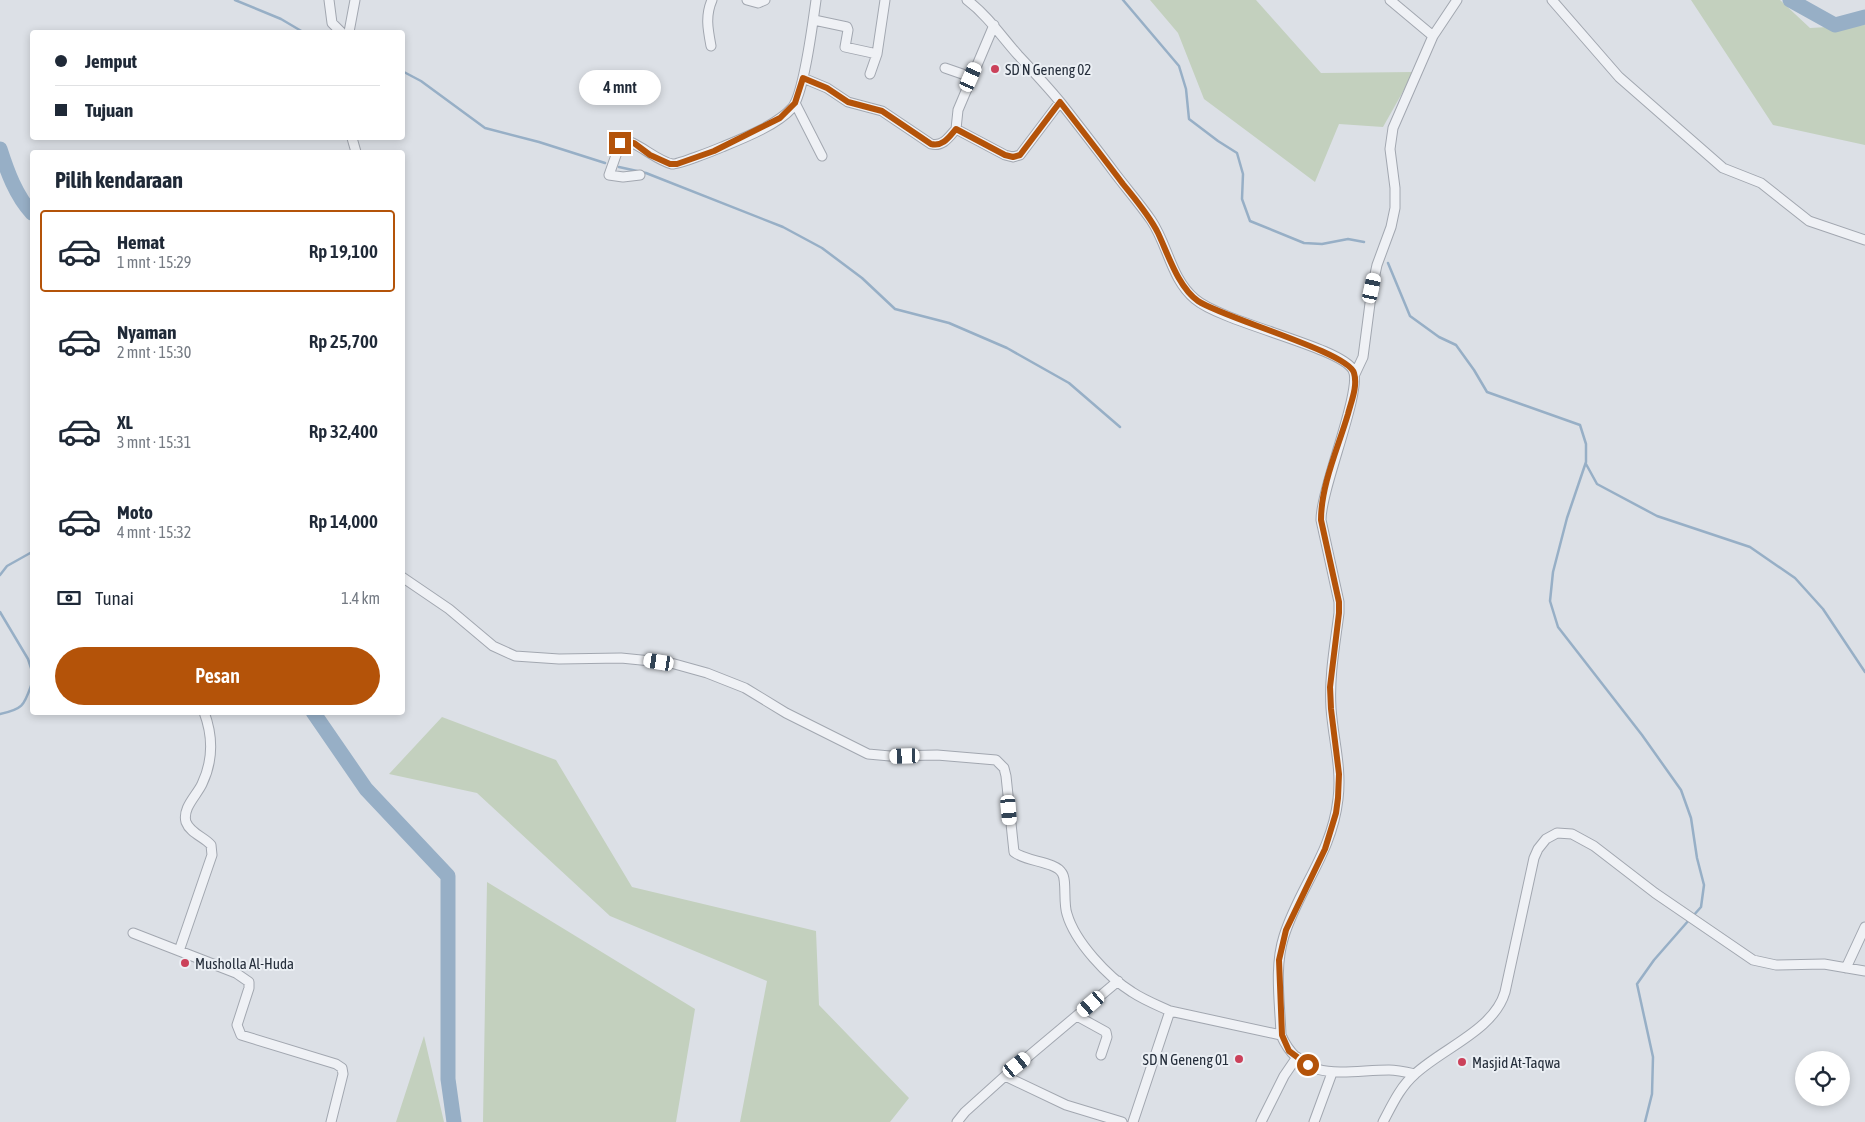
<!DOCTYPE html>
<html lang="id">
<meta charset="utf-8">
<style>
body{margin:0;font-family:"Asap Condensed",sans-serif;background:#f2f2f3;color:#1f2937;height:100vh;display:flex;flex-direction:column;font-size:19px;white-space:nowrap}
*{box-sizing:border-box;margin:0}
p{font-size:16px;color:#747a83}
.icon{flex:none;width:28px;height:28px;fill:none;stroke:currentColor;stroke-width:2;stroke-linecap:round;stroke-linejoin:round}
.map{position:relative;flex:1;overflow:hidden}
.panel{position:absolute;left:30px;top:150px;width:375px;height:565px;display:flex;flex-direction:column;background:#fff;border-radius:5px;box-shadow:0 2px 8px #0003}
.panel>*{flex:none}
.guide{position:absolute;left:30px;top:30px;width:375px;height:110px;border-radius:5px;box-shadow:0 2px 8px #0003;display:grid;align-content:center;height:110px;padding:0 25px;background:#fff}
.tools{position:absolute;left:1795px;top:1051px;display:grid;gap:10px}
.tools a{display:grid;place-items:center;width:55px;height:55px;border-radius:50%;background:#fff;box-shadow:0 2px 8px #0003;font-size:25px}
.end{position:absolute;width:22px;height:22px;margin:-11px;border:6px solid #b45309;background:#fff;box-shadow:0 0 0 2px #fff}
.from{border-radius:50%}
.bubble{position:absolute;height:35px;border-radius:18px;background:#fff;box-shadow:0 2px 8px #0003;font-size:16px;font-weight:600;line-height:35px;text-align:center}
.car{position:absolute;width:15px;height:30px;margin:-15px -8px;border-radius:6px;box-shadow:0 0 4px 1px #0007;background:linear-gradient(#fff 24%,#345 0 40%,#fff 0 76%,#345 0 86%,#fff 0)}
.guide b{display:flex;align-items:center;gap:18px;height:48px;font-size:19px}
.guide b+b{border-top:1px solid #e0e1e3}
.guide i{width:12px;height:12px;background:#1f2937}
ul{padding:0;list-style:none}
li{display:flex;align-items:center;gap:15px;height:82px;margin:0 10px 8px;padding:0 15px;border:2px solid transparent;border-radius:5px}
li div{flex:1}
li b{display:block;font-size:19px}
li em{font-style:normal;font-weight:600}
li.active{border-color:#b45309}
li>.icon{width:45px;height:45px;stroke-width:1.5}
h2{padding:0 25px;font-size:22px;line-height:60px}
.pay{display:flex;align-items:center;gap:12px;height:55px;padding:0 25px;font-size:19px}
.pay p{margin-inline-start:auto}
.cta{display:flex;gap:10px;margin-top:auto;padding:10px 25px}
.cta a{flex:1;height:58px;border-radius:30px;background:#b45309;color:#fff;font-size:20px;font-weight:600;line-height:58px;text-align:center}
.map>svg:first-child{display:block}
.green{fill:#c3d0be}
.lines{fill:none;stroke-linecap:round;stroke-linejoin:round}
.stream{stroke:#97afc6;stroke-width:2.5}
.river{stroke:#97afc6;stroke-width:15}
.minor-casing{stroke:#a2a7b0;stroke-width:11}
.minor{stroke:#eff1f5;stroke-width:9}
.route{stroke:#b45309;stroke-width:6}
.poi-dot{fill:#cb415a;stroke:#ebeff4;stroke-width:2}
.labels{text-anchor:middle;dominant-baseline:central;stroke-width:4;stroke-linejoin:round;paint-order:stroke}
.poi-label{font-size:15px;fill:#262f3c;stroke:#ebeff4;text-anchor:start}
</style>
<div class="map">
<svg width="1865" height="1122" viewBox="0 0 1865 1122">
<rect width="100%" height="100%" fill="#dce0e6"/>
<path class="green" d="M1150 0H1256L1321 73 1414 72 1383 127 1339 124 1315 182 1204 99 1178 33Z
M1691 0H1780L1810 28 1865 25V145L1773 125Z
M442 717 556 760 632 887 816 931 819 1005 909 1098 890 1122H740L767 981 610 916 477 793 389 774Z
M487 882 695 1009 676 1122H483Z
M424 1036 444 1122H396Z"/>
<g class="lines">
<path class="stream" d="M235 0 281 19 303 32
M1123 0 1179 66 1186 89 1189 119 1218 141 1237 153 1243 174 1242 199 1250 221 1304 243 1322 244 1348 239 1364 242
M402 71 421 81 485 128 539 142 605 163
M619 167 646 173 783 227 822 248 862 278 895 309 949 323 1007 348 1069 383 1120 427
M1388 263 1410 316 1439 337 1456 345 1474 370 1487 392 1580 425 1586 444V462L1567 518 1553 572 1550 601 1558 627 1642 735 1681 790 1691 818 1697 858 1704 885 1701 907 1693 916
M1586 464 1597 484 1657 516 1750 547 1795 578 1823 609 1865 672
M0 575 7 566 32 552
M0 612 28 659 32 671
M0 714C24 709 24 705 32 683
M1645 1122 1652 1094 1653 1057 1637 984 1654 960 1689 920"/>
<path class="river" d="M1790 0 1835 25 1865 17
M0 149C7 171 16 196 32 213
M313 712 366 789 448 876V1079L454 1122"/>
<defs>
<path id="minor" d="M329 0 332 23 341 32
M747 0 758 3 765 0
M967 0C988 16 1001 36 1018 55 1033 71 1048 87 1061 103 1079 126 1097 149 1114 172 1126 188 1140 204 1151 220 1168 245 1171 279 1195 299 1223 323 1341 347 1353 370 1363 389 1321 488 1321 520L1339 602V613C1335 645 1329 676 1331 708 1333 738 1342 768 1338 799 1332 853 1299 888 1284 936 1274 967 1280 1003 1281 1035
M1390 0 1433 36
M1552 0 1619 77 1723 168 1761 183 1809 221 1865 240
M814 20 847 27 848 30 845 47 877 54
M994 25 958 110 956 129 1005 155 1013 157 1020 155 1060 102
M349 32 355 0
M711 46C708 30 705 16 712 0
M945 68 971 77
M870 74 877 54 885 0
M803 78 827 88 848 102 882 111 931 144C943 147 949 137 956 129
M795 103 822 156
M352 138 356 152
M640 175 623 177 609 175 621 141C632 137 656 161 672 164 677 165 715 150 722 147 744 138 777 125 792 108 804 94 813 21 816 0
M1355 374 1363 357 1372 288 1377 265 1391 227 1395 208V188L1390 149 1393 128 1433 36 1457 0
M402 577 449 609 493 646 515 656 559 659 621 658 671 663 707 673 745 688 786 713 868 754 890 756 937 755 996 760 1004 768 1006 776 1014 852C1026 862 1055 861 1062 873 1067 880 1063 903 1067 914 1075 942 1108 977 1132 992 1144 1000 1157 1005 1170 1011
M133 933 236 973 249 982V988L237 1025 241 1035 336 1064 342 1068 343 1074 331 1122
M179 951 212 855 211 845C204 837 190 833 186 822 182 808 197 795 202 784 213 761 213 736 204 712
M1846 968 1865 927
M1077 1016 1106 1032 1107 1037 1101 1055
M1005 1076 1118 981
M957 1122 965 1112 1005 1076 1066 1105 1122 1122
M1133 1122 1170 1011 1281 1035C1303 1085 1347 1070 1389 1070 1397 1070 1406 1072 1415 1074
M1261 1122 1284 1076 1297 1057
M1314 1122 1332 1073
M1383 1122C1392 1105 1400 1087 1415 1074 1443 1048 1494 1030 1505 992L1534 858 1538 849 1546 839 1557 833 1572 834 1594 846 1655 893 1753 960 1776 965 1824 964 1865 971"/>
</defs>
<use href="#minor" class="minor-casing"/>
<use href="#minor" class="minor"/>
</g>
<g class="lines">
<path class="route" d="M620 143 624 140 634 143 650 155 670 164H677L714 151 780 118 795 103 803 78 827 88 848 102 882 111 931 144C943 147 949 137 956 129L1005 155 1013 157 1020 155 1060 102C1081 129 1102 156 1123 184 1135 199 1149 215 1158 233 1168 254 1178 287 1198 301 1223 318 1348 352 1354 373 1358 386 1351 402 1348 414 1338 448 1321 485 1321 520L1339 602V613L1330 687 1331 709 1339 774 1338 798 1336 813 1325 849 1286 930 1279 960 1282 1035 1289 1051 1308 1065"/>
</g>
<g class="poi-dot">
<circle cx="995" cy="69" r="5"/>
<circle cx="185" cy="963" r="5"/>
<circle cx="1239" cy="1059" r="5"/>
<circle cx="1462" cy="1062" r="5"/>
</g>
<g class="labels">
<g class="poi-label">
<text x="1005" y="69">SD N Geneng 02</text>
<text x="195" y="963">Musholla Al-Huda</text>
<text x="1229" y="1059" text-anchor="end">SD N Geneng 01</text>
<text x="1472" y="1062">Masjid At-Taqwa</text>
</g>
</g>
</svg>
<div class="tools">
<a><svg class="icon" aria-label="locate" viewBox="0 0 24 24"><circle cx="12" cy="12" r="6"/><path d="M12 2v4M12 18v4M2 12h4M18 12h4"/></svg></a>
</div>
<i class="end from" style="left:1308px;top:1065px"></i>
<i class="end" style="left:620px;top:143px"></i>
<div class="bubble" style="left:579px;top:70px;width:82px">4 mnt</div>
<i class="car" style="left:971px;top:77px;rotate:24deg"></i>
<i class="car" style="left:1372px;top:288px;rotate:12deg"></i>
<i class="car" style="left:659px;top:662px;rotate:279deg"></i>
<i class="car" style="left:905px;top:756px;rotate:268deg"></i>
<i class="car" style="left:1009px;top:810px;rotate:175deg"></i>
<i class="car" style="left:1091px;top:1004px;rotate:229deg"></i>
<i class="car" style="left:1017px;top:1065px;rotate:51deg"></i>
<div class="guide">
<b><i class="from"></i>Jemput</b>
<b><i></i>Tujuan</b>
</div>
<section class="panel">
<h2>Pilih kendaraan</h2>
<ul>
<li class="active"><svg class="icon" aria-label="car" viewBox="0 0 24 24"><path d="M5 17H2v-5l4-1 3-4h7l3 4 3 1v5h-3M9 17h6M6 11h13"/><circle cx="7" cy="17" r="2"/><circle cx="17" cy="17" r="2"/></svg><div><b>Hemat</b><p>1 mnt · 15:29</p></div><em>Rp 19,100</em></li>
<li><svg class="icon" aria-label="car" viewBox="0 0 24 24"><path d="M5 17H2v-5l4-1 3-4h7l3 4 3 1v5h-3M9 17h6M6 11h13"/><circle cx="7" cy="17" r="2"/><circle cx="17" cy="17" r="2"/></svg><div><b>Nyaman</b><p>2 mnt · 15:30</p></div><em>Rp 25,700</em></li>
<li><svg class="icon" aria-label="car" viewBox="0 0 24 24"><path d="M5 17H2v-5l4-1 3-4h7l3 4 3 1v5h-3M9 17h6M6 11h13"/><circle cx="7" cy="17" r="2"/><circle cx="17" cy="17" r="2"/></svg><div><b>XL</b><p>3 mnt · 15:31</p></div><em>Rp 32,400</em></li>
<li><svg class="icon" aria-label="car" viewBox="0 0 24 24"><path d="M5 17H2v-5l4-1 3-4h7l3 4 3 1v5h-3M9 17h6M6 11h13"/><circle cx="7" cy="17" r="2"/><circle cx="17" cy="17" r="2"/></svg><div><b>Moto</b><p>4 mnt · 15:32</p></div><em>Rp 14,000</em></li>
</ul>
<div class="pay"><svg class="icon" aria-label="cash" viewBox="0 0 24 24"><path d="M3 7h18v10H3z"/><circle cx="12" cy="12" r="2"/></svg>Tunai<p>1.4 km</p></div>
<div class="cta"><a>Pesan</a></div>
</section>
</div>
